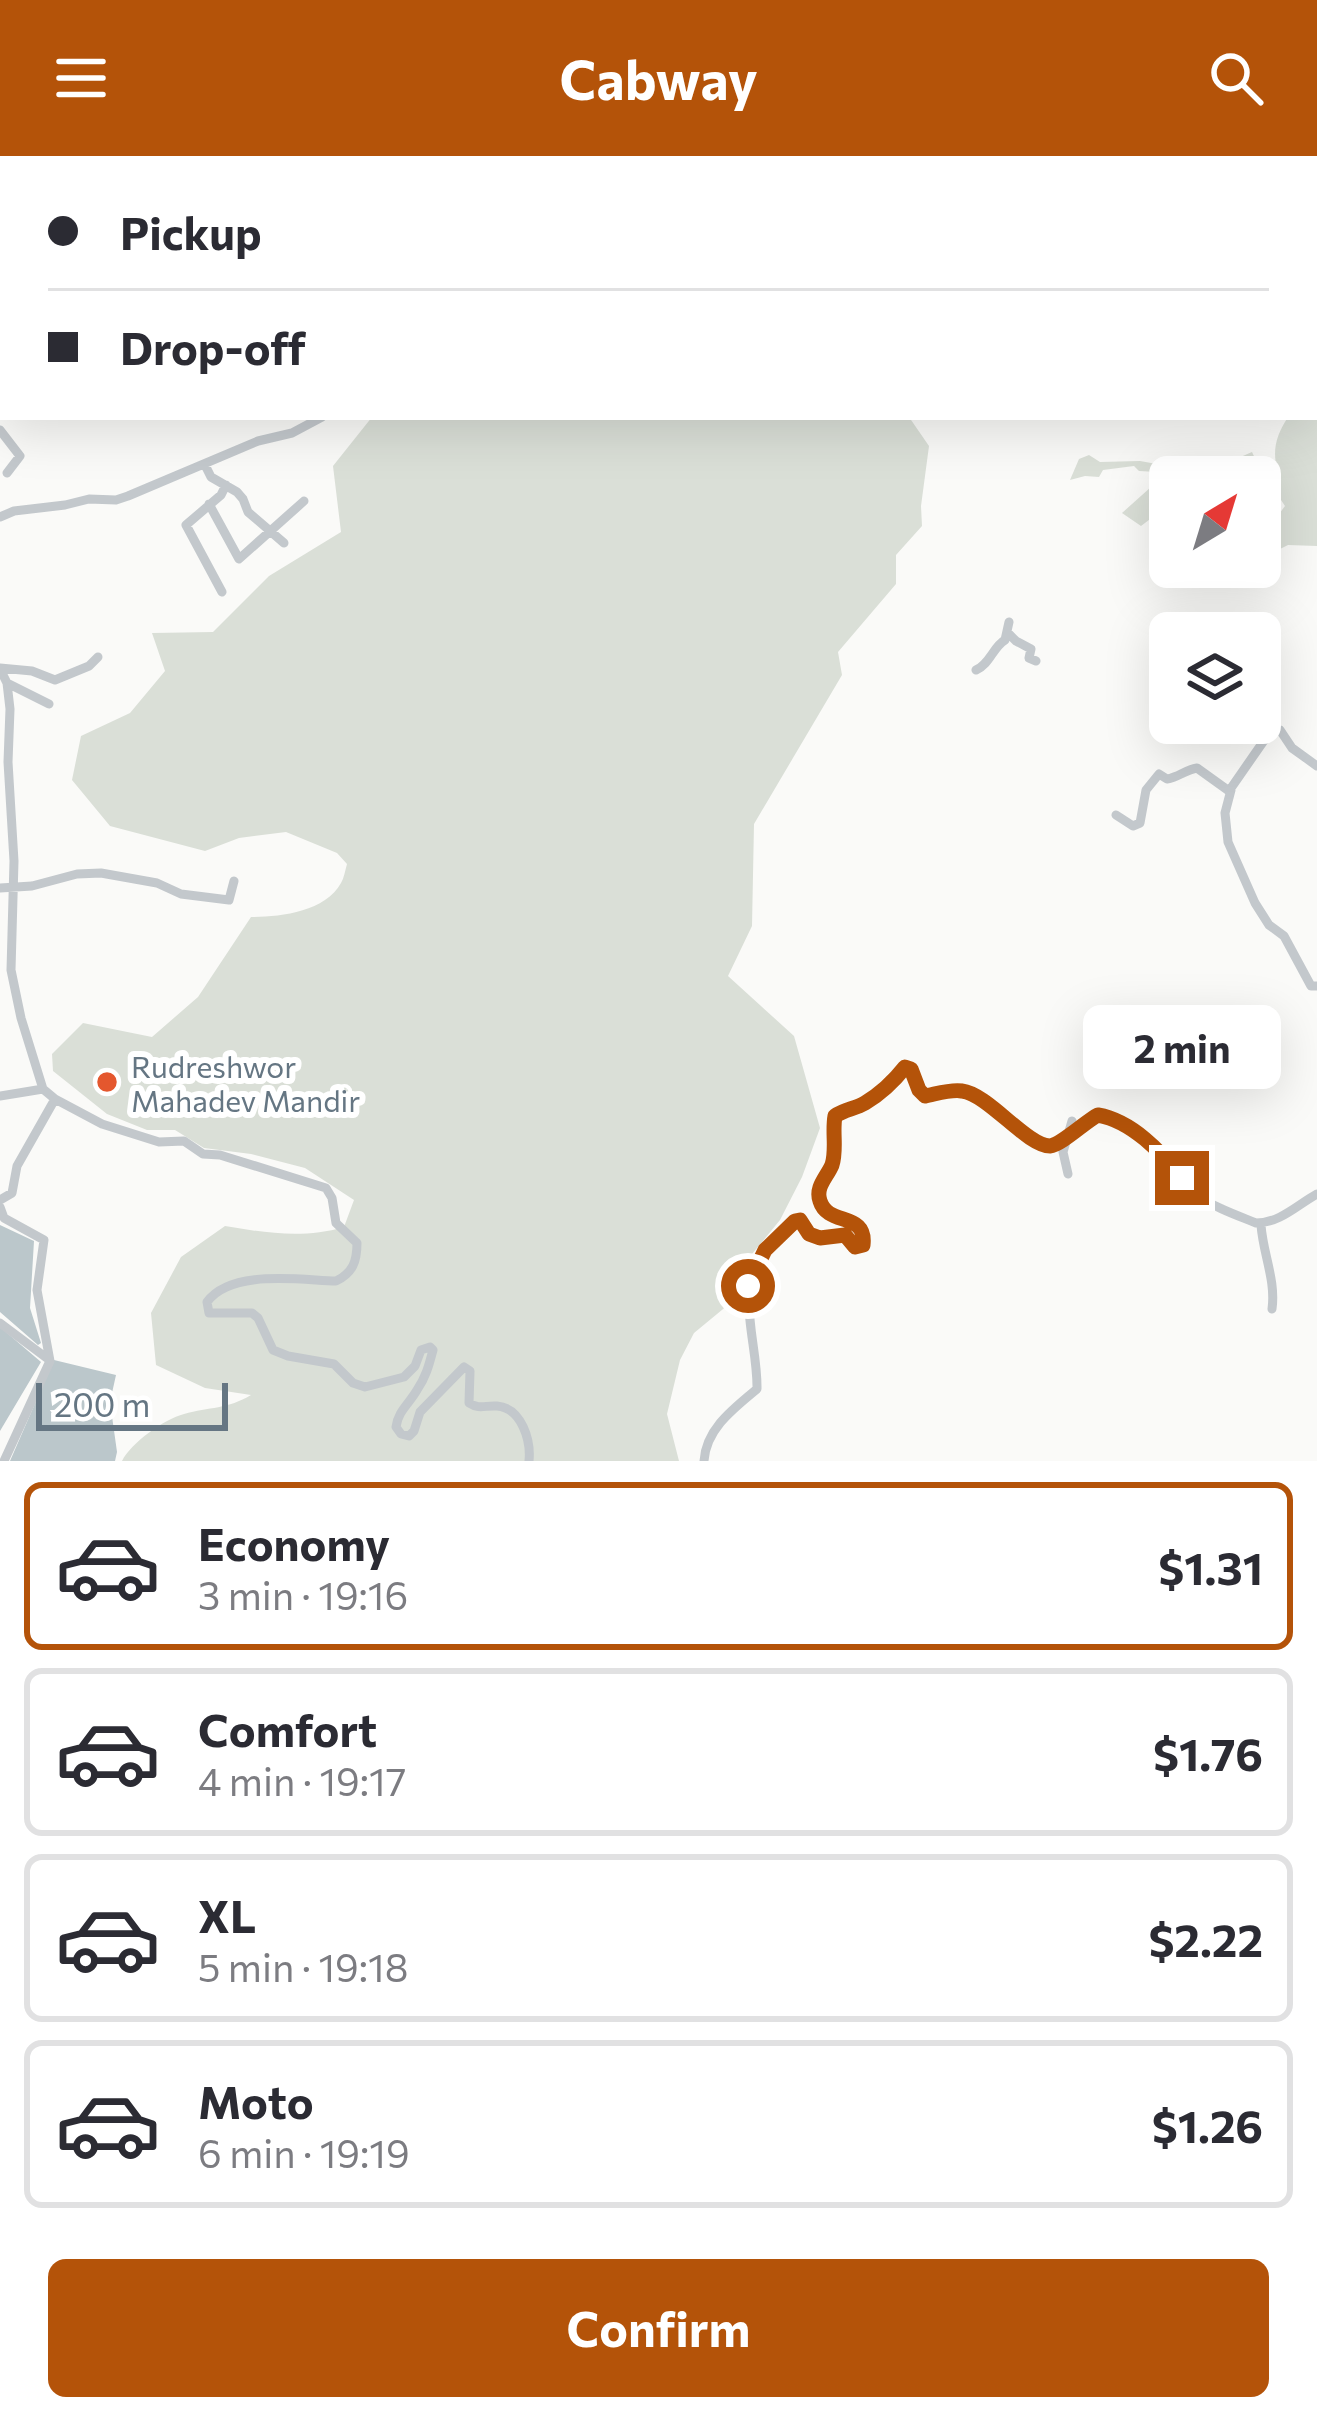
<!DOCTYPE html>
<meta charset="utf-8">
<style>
body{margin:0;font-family:Commissioner,sans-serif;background:#f7f7f7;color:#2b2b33;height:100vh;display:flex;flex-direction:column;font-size:45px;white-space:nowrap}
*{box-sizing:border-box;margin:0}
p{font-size:39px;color:#7c7c81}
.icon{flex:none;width:66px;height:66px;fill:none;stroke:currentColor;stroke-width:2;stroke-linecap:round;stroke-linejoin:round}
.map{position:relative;height:1305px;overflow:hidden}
.details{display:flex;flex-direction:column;background:#fff;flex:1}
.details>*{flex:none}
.guide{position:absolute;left:0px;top:0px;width:1317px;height:264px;box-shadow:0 12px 48px #0002;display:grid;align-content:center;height:264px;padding:0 48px;background:#fff}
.needle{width:78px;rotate:38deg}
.buttons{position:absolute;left:1149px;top:300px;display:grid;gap:24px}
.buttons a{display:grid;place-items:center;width:132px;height:132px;border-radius:18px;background:#fff;box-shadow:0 12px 48px #0002;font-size:60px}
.scale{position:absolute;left:36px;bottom:30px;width:192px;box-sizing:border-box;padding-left:12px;border:6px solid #657683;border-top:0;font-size:33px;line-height:42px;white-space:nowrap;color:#657683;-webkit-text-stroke:9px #fff;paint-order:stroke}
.end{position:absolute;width:54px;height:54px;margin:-27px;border:15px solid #b45309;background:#fff;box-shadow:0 0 0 6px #fff}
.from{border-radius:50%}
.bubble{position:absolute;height:84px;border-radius:18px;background:#fff;box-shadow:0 12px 48px #0002;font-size:39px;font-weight:700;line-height:84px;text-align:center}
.guide b{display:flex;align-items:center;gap:42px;height:114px;font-size:45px}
.guide b+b{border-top:3px solid #e1e1e2}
.guide i{width:30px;height:30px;background:#2b2b33}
ul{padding:21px 0 0;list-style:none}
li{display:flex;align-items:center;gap:36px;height:168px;margin:0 24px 18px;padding:0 24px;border:6px solid #e1e1e2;border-radius:18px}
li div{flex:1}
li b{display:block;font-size:45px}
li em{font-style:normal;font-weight:700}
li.selected{border-color:#b45309}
li>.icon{width:108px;height:108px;stroke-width:1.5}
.cta{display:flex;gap:24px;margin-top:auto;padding:24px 48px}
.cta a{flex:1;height:138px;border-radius:18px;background:#b45309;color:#fff;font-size:48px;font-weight:700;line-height:138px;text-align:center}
header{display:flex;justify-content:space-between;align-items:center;height:156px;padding:0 48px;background:#b45309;color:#fff;font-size:54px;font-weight:700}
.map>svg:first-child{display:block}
.green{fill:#dadfd7}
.water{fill:#bbc7cb}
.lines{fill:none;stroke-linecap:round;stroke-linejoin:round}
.minor{stroke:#c3c8cc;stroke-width:9}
.route{stroke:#b45309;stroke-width:15}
.poi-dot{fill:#e4572e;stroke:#fff;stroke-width:4.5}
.labels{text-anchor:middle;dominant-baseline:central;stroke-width:12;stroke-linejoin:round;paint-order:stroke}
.poi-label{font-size:30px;fill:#657683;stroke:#fff;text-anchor:start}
</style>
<header><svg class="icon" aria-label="menu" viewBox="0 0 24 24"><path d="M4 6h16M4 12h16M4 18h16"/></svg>Cabway<svg class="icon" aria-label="search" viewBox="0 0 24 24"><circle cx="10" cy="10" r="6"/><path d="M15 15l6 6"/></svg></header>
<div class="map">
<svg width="1317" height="1305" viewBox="0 0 1317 1305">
<rect width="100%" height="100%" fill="#fafaf8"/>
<path class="green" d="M12 0H893L894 3H34Z
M1317 78V390L1288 389 1260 403V376L1273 366 1285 350 1277 338 1271 318 1277 312C1272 293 1277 278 1288 261H1314V82Z
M372 261H909L929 290 921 350 922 370 896 399V428L838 496 842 519 754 668 752 770 728 820 794 880 820 972 802 1021 780 1064 743 1109 734 1144 694 1177 680 1204 667 1258 679 1305H122C131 1287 164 1263 184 1258 209 1251 228 1253 251 1239L205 1232 156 1209 151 1157 181 1101 225 1070C266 1077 304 1083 344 1071L354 1044 305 1012 251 998 204 992 175 974H147L107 958 53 915 52 898 83 867 152 881 198 841 251 761C280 761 325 756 341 727 344 722 345 715 347 708L337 697 286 676 239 682 205 695 110 670 72 624 81 580 130 557 165 515 152 477 213 476 269 420 341 376 333 310Z
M1252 296 1263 319 1260 337V321H1170V348L1141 370 1122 357 1161 322 1157 316 1139 315 1134 310 1103 314 1099 321 1085 320 1070 324 1079 303 1089 299 1100 306 1140 305 1179 312 1236 303Z"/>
<path class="water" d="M0 1069 34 1085 30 1152 41 1187 38 1189 0 1156Z
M0 1171 41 1206 0 1275Z
M54 1204 116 1219 110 1246 117 1296 115 1305H10Z"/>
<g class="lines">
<path class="minor" d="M0 219 3 225
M0 274 20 300 7 317
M205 309 211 321 237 336 243 343 248 356 284 387
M209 348 239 403 304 345
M0 361 14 355 65 349 89 343 116 344 128 340 258 285 292 277 322 261
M222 436 186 369 221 339 226 329
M1008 477 1016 485 1031 493 1029 502 1036 505
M0 512 32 515 55 524 89 510 98 501
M0 513 7 527 10 553 8 606 14 705 11 814 21 862 43 933 55 943 102 968 159 986 184 985 203 998 220 999 326 1032 332 1042 336 1067 357 1087C357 1105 353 1117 336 1125 299 1124 231 1113 207 1146L209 1157H252L258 1162 273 1194 288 1200 334 1208 353 1227 365 1231 404 1221 415 1210 421 1194 430 1191 433 1194C429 1209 426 1221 417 1234 409 1248 398 1255 396 1271L401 1278 409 1280 414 1275 420 1256 464 1211 470 1215 469 1247C480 1254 485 1249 497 1250 522 1252 531 1285 529 1305
M976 514C990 508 993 491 1005 484L1009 466
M7 527 49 548
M1231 634 1225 657 1228 686 1255 747 1269 769 1284 780 1311 830H1317
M1116 659 1133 670 1140 667 1146 634 1159 618 1167 623C1179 621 1185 614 1197 612L1229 635 1272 573 1280 574 1292 592 1317 610
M0 732 32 730 77 718 101 717 157 727 181 738 229 744 234 725
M0 940 43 933
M1068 1018 1063 996 1072 965
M0 1044 12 1037 17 1010 55 943
M0 1051 4 1062 44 1084 37 1134 50 1205 4 1305
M1261 1069C1263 1098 1276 1124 1272 1153
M0 1167 48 1203
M704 1305C706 1273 733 1253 757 1233 758 1183 731 1130 771 1087 781 1078 788 1069 800 1064L809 1078 820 1082 845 1079 855 1091 863 1089 865 1080C856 1065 847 1067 833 1060 802 1042 831 1021 834 1000 836 986 833 973 835 960 845 953 855 953 865 947 880 938 894 924 905 911L911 913 919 934 925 940C936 938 952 933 963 935 997 941 1018 987 1055 989 1069 980 1085 960 1103 960 1136 960 1173 1019 1196 1038 1213 1051 1236 1059 1256 1067 1280 1067 1297 1049 1317 1038"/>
</g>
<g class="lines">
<path class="route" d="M748 1130 765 1094 795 1065 800 1064 809 1078 820 1082 845 1079 855 1091 863 1089C867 1055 828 1071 820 1045 815 1031 827 1021 832 1009 837 994 832 976 835 960 845 953 855 953 865 947 880 938 894 925 905 911L911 913 919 934 925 940C936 938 951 933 962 935 988 938 1027 990 1050 990 1061 989 1086 965 1098 959 1132 965 1161 996 1182 1022"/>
</g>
<circle class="poi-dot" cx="107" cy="926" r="12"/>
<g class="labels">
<g class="poi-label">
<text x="131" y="909">Rudreshwor<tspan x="131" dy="34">Mahadev Mandir</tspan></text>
</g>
</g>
</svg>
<div class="buttons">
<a><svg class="needle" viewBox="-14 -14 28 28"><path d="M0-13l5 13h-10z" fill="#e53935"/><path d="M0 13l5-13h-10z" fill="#7c7c81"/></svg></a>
<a><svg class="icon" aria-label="layers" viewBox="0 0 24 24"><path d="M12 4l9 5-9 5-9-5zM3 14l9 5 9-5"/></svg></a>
</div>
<div class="scale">200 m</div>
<i class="end from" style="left:748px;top:1130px"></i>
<i class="end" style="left:1182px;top:1022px"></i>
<div class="bubble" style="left:1083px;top:849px;width:198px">2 min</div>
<div class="guide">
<b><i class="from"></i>Pickup</b>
<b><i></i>Drop-off</b>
</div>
</div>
<section class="details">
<ul>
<li class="selected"><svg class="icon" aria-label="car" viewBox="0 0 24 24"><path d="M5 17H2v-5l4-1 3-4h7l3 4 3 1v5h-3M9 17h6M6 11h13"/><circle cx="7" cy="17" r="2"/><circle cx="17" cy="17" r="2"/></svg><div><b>Economy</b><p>3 min · 19:16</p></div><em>$1.31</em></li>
<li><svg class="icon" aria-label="car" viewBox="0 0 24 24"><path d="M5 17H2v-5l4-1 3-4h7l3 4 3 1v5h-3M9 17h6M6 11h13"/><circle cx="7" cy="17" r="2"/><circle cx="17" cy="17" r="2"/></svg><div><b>Comfort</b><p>4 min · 19:17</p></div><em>$1.76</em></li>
<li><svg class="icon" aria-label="car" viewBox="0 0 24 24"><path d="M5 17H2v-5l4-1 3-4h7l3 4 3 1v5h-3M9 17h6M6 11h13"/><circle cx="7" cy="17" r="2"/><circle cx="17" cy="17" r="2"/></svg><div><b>XL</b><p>5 min · 19:18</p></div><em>$2.22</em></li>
<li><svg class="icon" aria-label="car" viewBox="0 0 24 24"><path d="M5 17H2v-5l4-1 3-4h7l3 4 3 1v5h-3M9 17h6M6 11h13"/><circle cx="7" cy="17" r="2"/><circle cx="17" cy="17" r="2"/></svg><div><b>Moto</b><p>6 min · 19:19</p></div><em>$1.26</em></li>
</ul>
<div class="cta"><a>Confirm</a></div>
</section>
